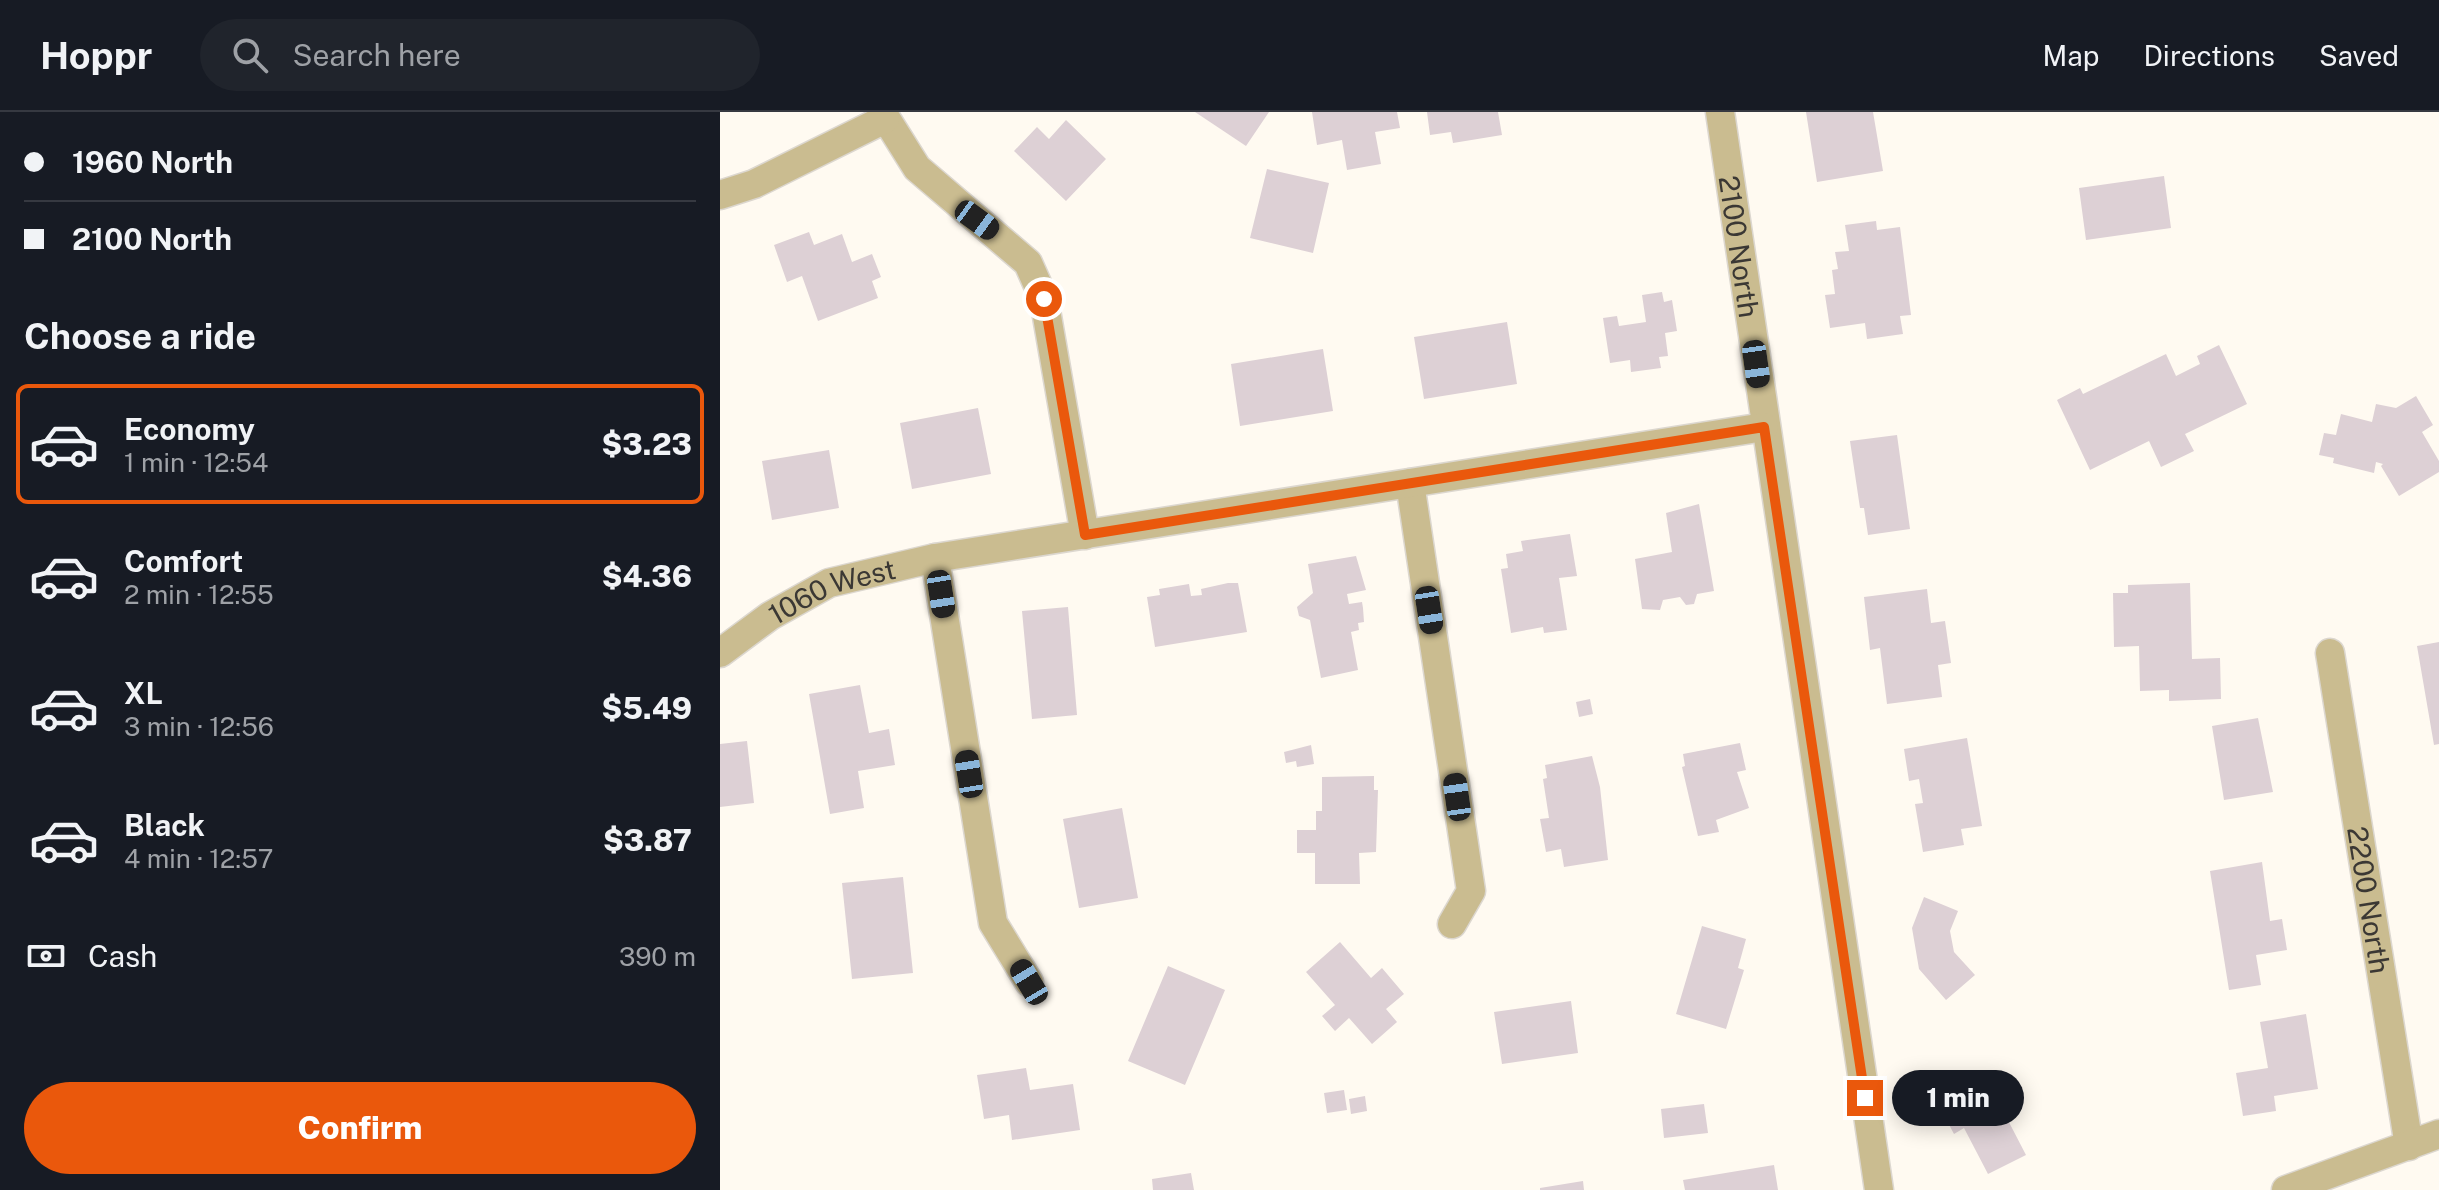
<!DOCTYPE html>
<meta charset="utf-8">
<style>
body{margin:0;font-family:"Public Sans",sans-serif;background:#20242c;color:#f1f3f6;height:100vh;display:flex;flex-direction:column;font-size:30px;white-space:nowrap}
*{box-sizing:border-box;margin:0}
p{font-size:26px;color:#9ea1a6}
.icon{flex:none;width:44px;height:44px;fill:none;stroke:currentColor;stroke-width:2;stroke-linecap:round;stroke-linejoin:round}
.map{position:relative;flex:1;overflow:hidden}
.details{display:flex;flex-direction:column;background:#171b24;width:720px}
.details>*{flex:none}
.banner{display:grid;align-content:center;height:176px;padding:0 24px;background:#171b24}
.end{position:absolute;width:36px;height:36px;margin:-18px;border:10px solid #ea580c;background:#fff;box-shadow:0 0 0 4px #fff}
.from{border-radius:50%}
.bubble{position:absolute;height:56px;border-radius:28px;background:#171b24;box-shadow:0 4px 20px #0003;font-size:26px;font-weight:800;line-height:56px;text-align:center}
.car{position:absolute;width:24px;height:48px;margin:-24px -12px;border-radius:10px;box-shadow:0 0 6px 2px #0007;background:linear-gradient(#222 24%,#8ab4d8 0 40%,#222 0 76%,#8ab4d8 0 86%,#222 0)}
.banner b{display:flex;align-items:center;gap:28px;height:76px;font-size:30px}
.banner b+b{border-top:2px solid #363941}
.banner i{width:20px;height:20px;background:#f1f3f6}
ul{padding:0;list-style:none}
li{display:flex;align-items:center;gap:24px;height:120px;margin:0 16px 12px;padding:0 8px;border:4px solid transparent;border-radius:12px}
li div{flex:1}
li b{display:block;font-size:30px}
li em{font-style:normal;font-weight:800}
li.selected{border-color:#ea580c}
li>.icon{width:72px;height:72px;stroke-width:1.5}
h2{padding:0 24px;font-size:36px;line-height:96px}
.pay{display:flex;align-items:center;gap:20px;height:88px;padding:0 24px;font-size:30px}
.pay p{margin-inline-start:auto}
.primary-button{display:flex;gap:16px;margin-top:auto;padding:16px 24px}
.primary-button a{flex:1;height:92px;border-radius:48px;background:#ea580c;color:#fff;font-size:32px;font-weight:800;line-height:92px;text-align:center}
header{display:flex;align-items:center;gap:48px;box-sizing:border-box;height:112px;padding:0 40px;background:#171b24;border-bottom:2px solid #363941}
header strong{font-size:38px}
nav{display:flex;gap:44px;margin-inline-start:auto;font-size:28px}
.search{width:560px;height:72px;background:#20242c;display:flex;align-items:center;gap:20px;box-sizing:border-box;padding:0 28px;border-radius:44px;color:#9ea1a6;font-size:30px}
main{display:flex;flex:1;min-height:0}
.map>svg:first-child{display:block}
.building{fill:#ddd0d5}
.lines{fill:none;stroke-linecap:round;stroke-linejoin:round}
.minor-casing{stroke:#dcd7cf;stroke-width:31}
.minor{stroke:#cabc90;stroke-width:28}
.route{stroke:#ea580c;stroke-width:10}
.labels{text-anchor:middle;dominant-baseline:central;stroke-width:8;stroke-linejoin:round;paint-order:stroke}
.street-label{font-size:28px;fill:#3b3834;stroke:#fff}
</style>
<header>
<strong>Hoppr</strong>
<div class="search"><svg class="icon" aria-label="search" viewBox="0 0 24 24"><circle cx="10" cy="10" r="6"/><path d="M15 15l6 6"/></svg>Search here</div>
<nav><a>Map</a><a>Directions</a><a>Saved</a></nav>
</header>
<main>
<section class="details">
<div class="banner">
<b><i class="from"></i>1960 North</b>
<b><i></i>2100 North</b>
</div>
<h2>Choose a ride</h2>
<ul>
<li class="selected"><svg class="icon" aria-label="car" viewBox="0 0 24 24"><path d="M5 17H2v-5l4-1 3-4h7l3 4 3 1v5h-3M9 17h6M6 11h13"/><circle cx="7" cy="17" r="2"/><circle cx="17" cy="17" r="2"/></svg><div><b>Economy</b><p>1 min · 12:54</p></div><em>$3.23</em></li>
<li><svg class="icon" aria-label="car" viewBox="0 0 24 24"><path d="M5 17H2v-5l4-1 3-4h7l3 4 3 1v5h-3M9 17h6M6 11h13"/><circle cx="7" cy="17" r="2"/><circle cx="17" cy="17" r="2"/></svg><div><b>Comfort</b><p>2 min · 12:55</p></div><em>$4.36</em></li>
<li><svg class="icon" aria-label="car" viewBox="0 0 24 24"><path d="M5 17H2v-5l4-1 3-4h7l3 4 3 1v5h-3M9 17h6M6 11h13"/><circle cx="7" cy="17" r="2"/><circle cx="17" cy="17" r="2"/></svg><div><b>XL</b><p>3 min · 12:56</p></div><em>$5.49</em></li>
<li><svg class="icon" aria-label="car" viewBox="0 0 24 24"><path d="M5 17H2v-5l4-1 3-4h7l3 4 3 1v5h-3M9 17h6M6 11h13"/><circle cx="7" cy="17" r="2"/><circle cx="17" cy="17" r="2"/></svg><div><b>Black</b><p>4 min · 12:57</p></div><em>$3.87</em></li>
</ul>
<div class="pay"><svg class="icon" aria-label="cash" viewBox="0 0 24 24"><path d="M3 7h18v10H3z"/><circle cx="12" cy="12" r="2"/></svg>Cash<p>390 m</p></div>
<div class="primary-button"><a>Confirm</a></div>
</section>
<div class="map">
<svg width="1719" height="1078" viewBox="0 0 1719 1078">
<rect width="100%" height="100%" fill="#fffaf1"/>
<path class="building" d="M475 0H549L526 34Z
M592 0H677L680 16 655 20 661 52 627 58 622 28 597 33Z
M707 0H778L782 23 733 31 731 20 710 23Z
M1086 0H1153L1163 59 1097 70Z
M346 8 386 47 346 89 294 39 317 15 329 27Z
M547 57 609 71 593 141 530 126Z
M1444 64 1451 116 1366 128 1359 76Z
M1156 109 1157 118 1180 115 1191 203 1180 204 1183 222 1147 227 1145 211 1110 216 1105 183 1115 182 1112 158 1118 157 1115 140 1129 139 1125 113Z
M89 120 94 133 122 122 132 150 152 142 161 165 152 169 158 186 98 209 82 164 67 170 54 133Z
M942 180 944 190 952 188 957 219 945 221 948 244 939 245 941 256 911 260 910 248 890 251 883 206 897 204 899 214 926 210 922 183Z
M787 210 797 272 704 287 694 225Z
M1499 233 1527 292 1465 322 1474 339 1441 355 1429 329 1370 358 1337 288 1360 276 1363 282 1446 242 1456 264 1480 252 1477 244Z
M603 237 613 299 520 314 511 252Z
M1696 284 1713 313 1702 320 1719 349V360L1679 384 1661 354 1663 352 1656 350 1654 361 1613 351 1614 346 1599 343 1604 321 1616 323 1621 302 1652 310 1656 292 1676 296Z
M258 296 271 362 192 377 180 311Z
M1177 323 1190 417 1148 423 1144 396H1140L1130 329Z
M109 338 119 396 52 408 42 349Z
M979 392 994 479 977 482 974 492 966 493 960 485 943 488 940 498 922 497 915 447 952 440 946 401Z
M850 422 857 464 839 466 847 518 824 521 823 515 791 521 781 457 788 456 786 442 803 439 801 429Z
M636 444 646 478 627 482 629 492 642 490 643 496 644 510 638 511 639 518 631 520 638 558 601 566 590 508 579 504 577 495 593 481 588 452Z
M508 471H518L527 520 435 535 427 485 440 483 439 477 469 472 471 484 482 483 481 477Z
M1470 471 1472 547 1500 546 1501 587 1449 589V578L1420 579 1419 534 1394 535 1393 481H1408V473Z
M1207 477 1211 511 1225 509 1231 551 1218 553 1222 585 1167 592 1160 536 1150 538 1144 485Z
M348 495 357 603 312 607 302 499Z
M1719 530V632L1714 633 1697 534Z
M140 573 149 621 169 617 175 653 138 659 144 696 110 702 89 582Z
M870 587 873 602 859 605 856 590Z
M1538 606 1553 680 1504 688 1492 614Z
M1247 626 1262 714 1241 717 1244 733 1203 740 1195 692 1203 691 1199 667 1189 669 1184 637Z
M27 629 34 691 0 695V632Z
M1020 631 1026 658 1017 660 1029 696 996 708 999 720 978 724 962 655 965 654 963 642Z
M591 633 594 652 577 655 576 649 566 651 564 640Z
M872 644 880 675 888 748 844 755 841 737 826 740 820 707 829 706 823 667 827 666 825 653Z
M654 664V678H658L656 740 639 741 640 772H595V741H577V718H596V699H602V665Z
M402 696 418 786 359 796 343 707Z
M1542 750 1550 809 1562 807 1567 838 1536 843 1541 873 1509 878 1490 759Z
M183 765 193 861 132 867 122 771Z
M1204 785 1238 799 1230 819 1234 840 1255 863 1226 888 1199 857 1192 816Z
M982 814 1026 827 1018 856 1024 858 1006 917 956 902Z
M620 830 651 866 662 856 684 882 666 897 677 910 652 932 629 906 615 919 602 904 615 893 586 860Z
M448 854 505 878 465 973 408 949Z
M851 889 858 941 782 952 774 900Z
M1586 902 1598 977 1554 984 1556 999 1523 1004 1516 961 1548 956 1540 910Z
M306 956 310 978 353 972 360 1018 292 1028 289 1003 264 1007 257 963Z
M1266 966 1306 1043 1268 1062 1244 1016 1234 1022 1218 992Z
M624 978 627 998 607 1001 604 981Z
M645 984 647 999 631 1002 629 987Z
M984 992 988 1021 944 1026 941 997Z
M1054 1053 1058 1078H965L963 1068Z
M471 1061 474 1078H433L432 1067Z
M863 1069 864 1078H820V1076Z"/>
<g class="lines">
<defs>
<g id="minor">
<path d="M162 0 197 56 308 151 324 187 365 423"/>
<path id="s1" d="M1000 0 1159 1078"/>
<path d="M0 83 34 72 165 7"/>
<path d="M690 371 751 779 732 812"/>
<path d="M215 446 273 811 309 870"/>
<path id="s2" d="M0 541 50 504 109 471 215 446 1044 315"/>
<path id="s3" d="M1610 541 1689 1034"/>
<path d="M1566 1078 1719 1022"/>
</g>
</defs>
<use href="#minor" class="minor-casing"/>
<use href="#minor" class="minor"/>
</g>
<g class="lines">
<path class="route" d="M324 187 365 423 1044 315 1145 986"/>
</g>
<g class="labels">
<g class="street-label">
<text stroke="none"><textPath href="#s1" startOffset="136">2100 North</textPath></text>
<text stroke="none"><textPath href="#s2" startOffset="130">1060 West</textPath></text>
<text stroke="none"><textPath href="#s3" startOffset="250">2200 North</textPath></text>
</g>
</g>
</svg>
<i class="end from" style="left:324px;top:187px"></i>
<i class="end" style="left:1145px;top:986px"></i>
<div class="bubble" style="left:1172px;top:958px;width:132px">1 min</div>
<i class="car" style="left:257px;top:108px;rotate:126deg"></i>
<i class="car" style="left:1036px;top:252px;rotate:172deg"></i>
<i class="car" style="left:221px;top:482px;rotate:171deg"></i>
<i class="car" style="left:709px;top:498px;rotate:171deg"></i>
<i class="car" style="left:249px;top:662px;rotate:351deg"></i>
<i class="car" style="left:737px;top:685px;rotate:352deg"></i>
<i class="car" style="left:309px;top:870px;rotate:329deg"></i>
</div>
</main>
